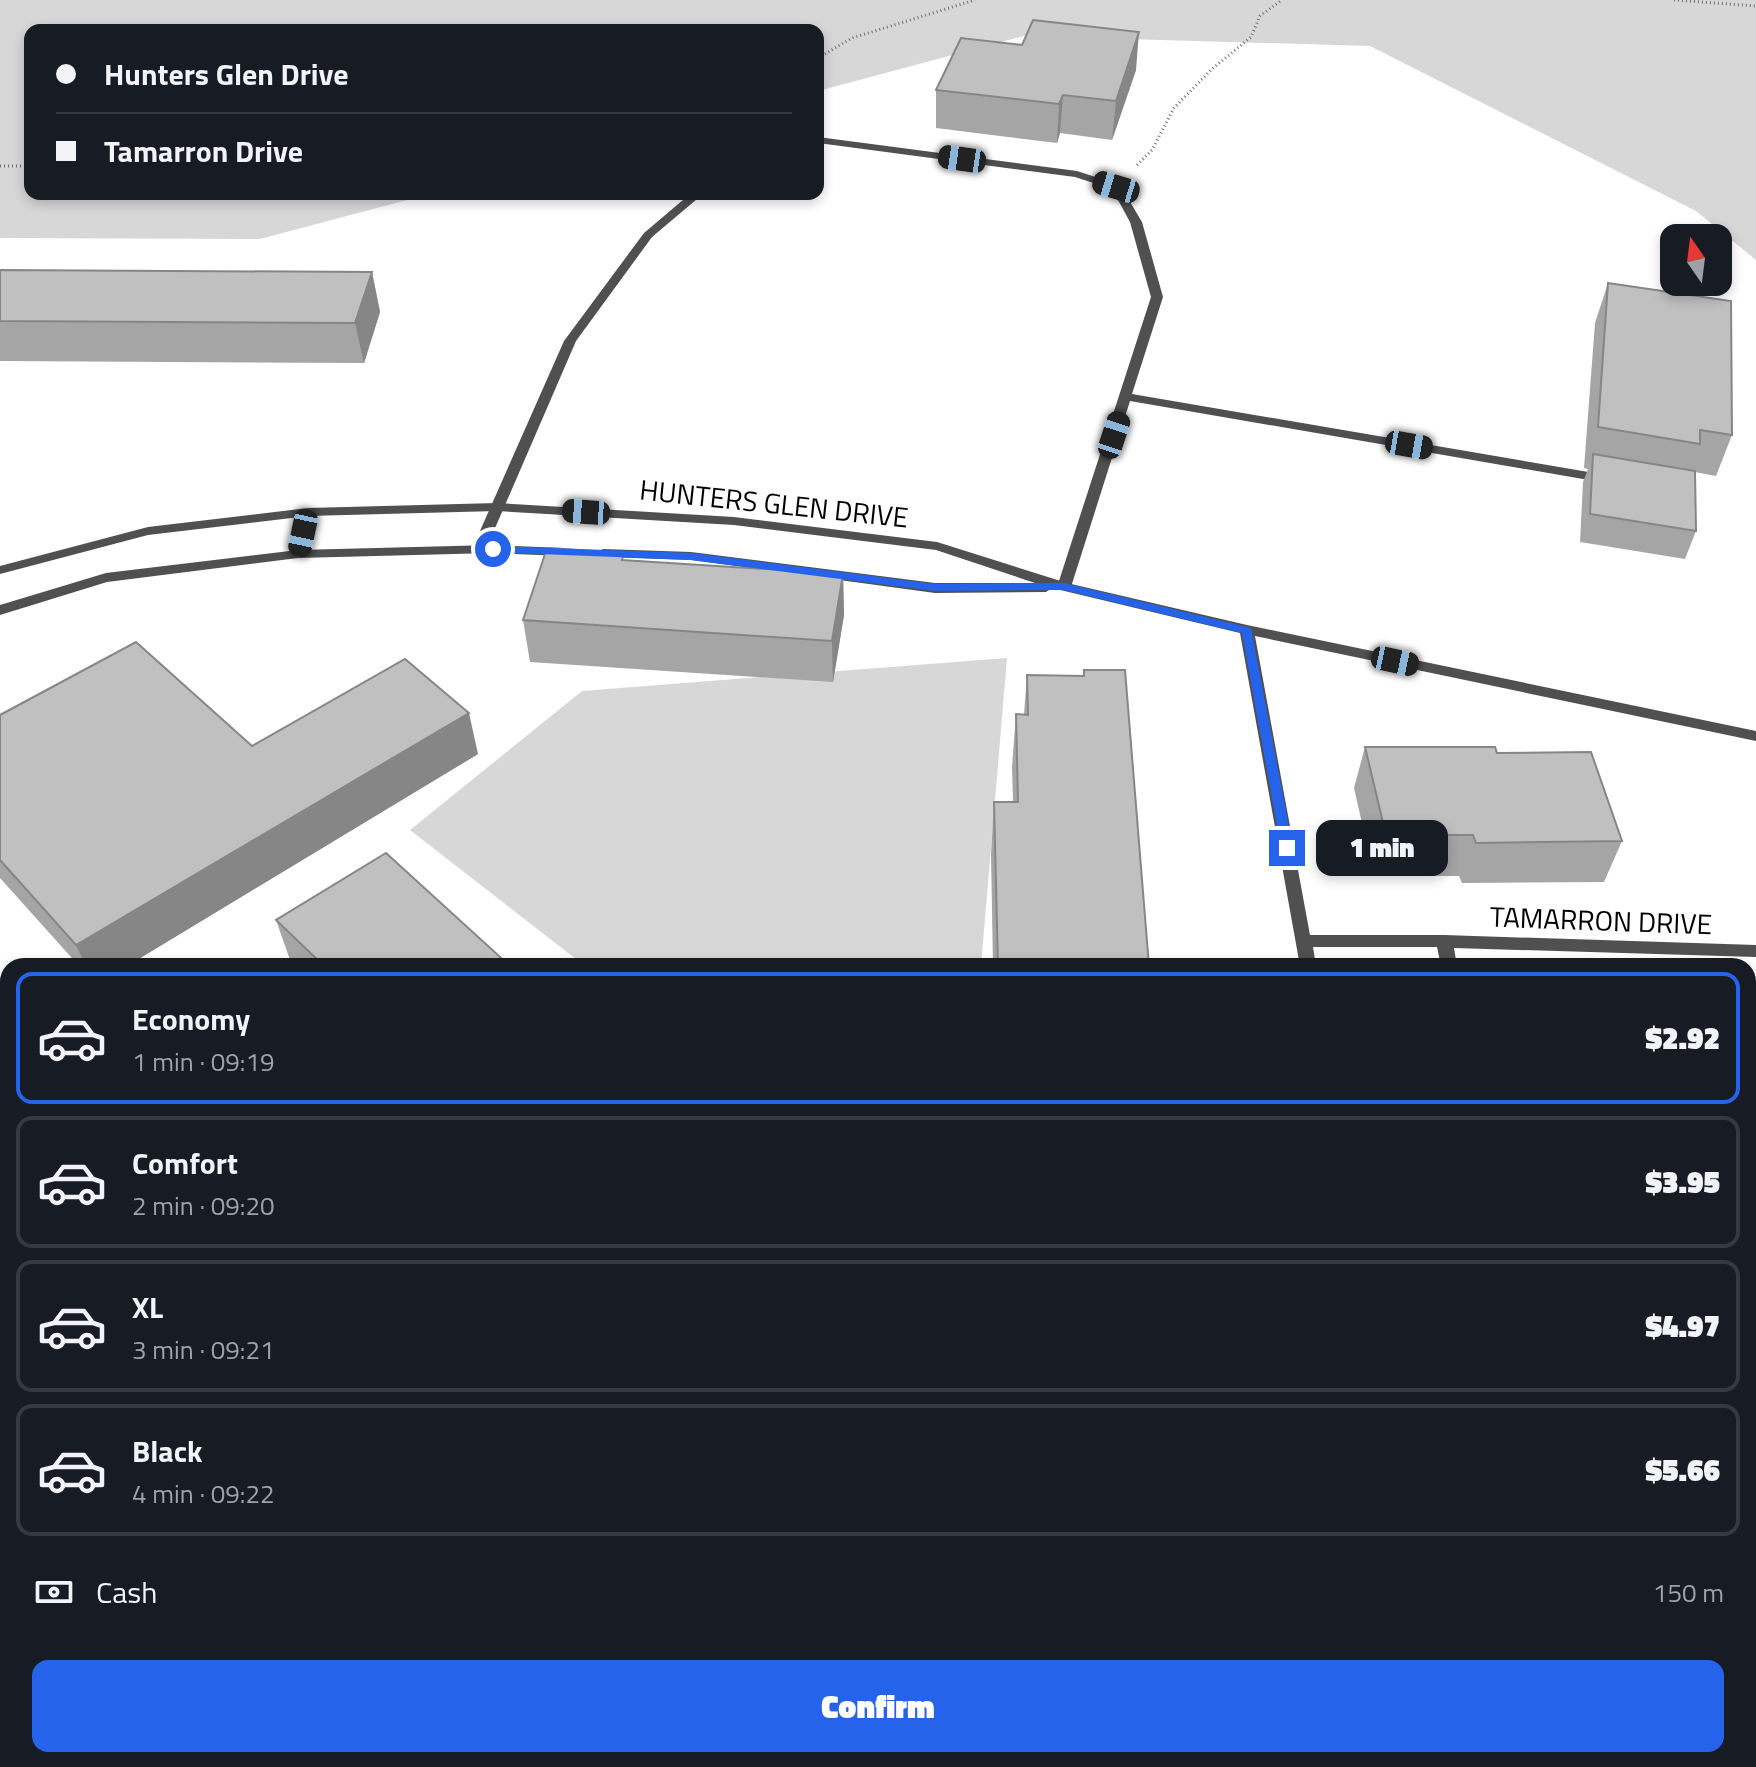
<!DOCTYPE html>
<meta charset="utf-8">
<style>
body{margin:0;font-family:"Titillium Web",sans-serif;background:#242831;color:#f1f3f6;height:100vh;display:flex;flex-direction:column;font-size:30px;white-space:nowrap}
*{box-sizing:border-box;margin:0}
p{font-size:26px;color:#9ea1a6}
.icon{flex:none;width:44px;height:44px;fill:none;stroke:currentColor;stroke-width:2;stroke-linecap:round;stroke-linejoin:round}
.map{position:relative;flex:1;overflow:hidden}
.panel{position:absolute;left:0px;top:958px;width:1756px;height:810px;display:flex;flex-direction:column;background:#171b24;border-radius:24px 24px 0 0;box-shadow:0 4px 12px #0003}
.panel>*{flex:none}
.hud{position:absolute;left:24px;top:24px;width:800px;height:176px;border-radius:16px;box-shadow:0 4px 12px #0003;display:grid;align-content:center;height:176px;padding:0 32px;background:#171b24}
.needle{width:52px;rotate:346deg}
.buttons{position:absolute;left:1660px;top:224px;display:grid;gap:16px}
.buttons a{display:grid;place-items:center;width:72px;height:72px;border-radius:16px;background:#171b24;box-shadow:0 4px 12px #0003;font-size:40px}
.end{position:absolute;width:36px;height:36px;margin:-18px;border:10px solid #2563eb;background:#fff;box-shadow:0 0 0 4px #fff}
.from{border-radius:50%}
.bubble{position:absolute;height:56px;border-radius:16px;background:#171b24;box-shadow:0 4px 12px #0003;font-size:26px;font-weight:800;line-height:56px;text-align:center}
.car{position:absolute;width:24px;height:48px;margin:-24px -12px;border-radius:10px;box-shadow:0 0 6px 2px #0007;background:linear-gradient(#222 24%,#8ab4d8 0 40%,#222 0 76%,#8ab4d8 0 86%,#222 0)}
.hud b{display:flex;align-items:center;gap:28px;height:76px;font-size:30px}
.hud b+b{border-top:2px solid #363941}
.hud i{width:20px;height:20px;background:#f1f3f6}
ul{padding:14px 0 0;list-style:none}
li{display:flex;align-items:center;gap:24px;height:132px;margin:0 16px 12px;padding:0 16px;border:4px solid #363941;border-radius:16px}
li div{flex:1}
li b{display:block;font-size:30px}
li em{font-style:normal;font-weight:800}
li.on{border-color:#2563eb}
li>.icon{width:72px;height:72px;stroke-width:1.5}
.pay{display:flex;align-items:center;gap:20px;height:88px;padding:0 32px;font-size:30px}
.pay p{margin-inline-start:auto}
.cta{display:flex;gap:16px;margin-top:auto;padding:16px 32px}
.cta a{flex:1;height:92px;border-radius:16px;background:#2563eb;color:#fff;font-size:32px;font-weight:800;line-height:92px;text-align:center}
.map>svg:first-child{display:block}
.green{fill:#d7d7d7}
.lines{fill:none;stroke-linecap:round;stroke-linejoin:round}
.path-far1{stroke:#727272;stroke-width:3;stroke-dasharray:1 3;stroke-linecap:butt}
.path{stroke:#727272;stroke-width:6;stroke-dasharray:2 5;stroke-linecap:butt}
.lane{fill:#505050;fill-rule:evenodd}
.street{fill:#505050;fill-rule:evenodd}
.wall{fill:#a5a5a5}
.shaded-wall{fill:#868686}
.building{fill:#c0c0c0;stroke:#868686;stroke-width:2}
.route{fill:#2563eb}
.labels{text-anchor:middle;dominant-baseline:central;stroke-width:8;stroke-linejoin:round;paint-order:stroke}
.street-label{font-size:28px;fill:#000;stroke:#fff}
</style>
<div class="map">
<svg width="1756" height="1767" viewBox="0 0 1756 1767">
<rect width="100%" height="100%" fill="#fff"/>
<path class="green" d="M0 0H1756V260L1696 211 1370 46 1024 36 818 91V30H30V194H430L260 239 0 238Z
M1007 658 981 966H585L410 830 582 691Z"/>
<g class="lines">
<path class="path-far1" d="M1674 0 1756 6
M818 58 852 38 975 0
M1137 165 1152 150 1174 108 1212 69 1251 37 1260 16 1282 0
M0 166H30"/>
<path class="path" d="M1739 1760 1744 1767"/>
<path class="lane" d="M818 137 1077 171 1120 185 1142 222 1163 297 1132 394 1606 475 1613 479 1606 483 1130 401 1071 587 1069 590H1059L1057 587 1151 297 1130 222 1112 189 1075 177 818 143Z
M690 194H703L652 237 576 341 486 549 479 553 474 552 472 549 564 341 644 233Z
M308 508 315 512 305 554 298 558 291 554 301 512Z"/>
<path class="street" d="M497 503 734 517 937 542 1067 583 1247 625 1756 731V741L1255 636 1310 935H1444L1756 945V957L1454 948 1457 966H1441L1437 947H1313L1316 966H1300L1240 633 1052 588 1046 592 935 593 691 560 603 557 596 553 603 549 691 552 935 583H1035L936 550 734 525 497 511 308 516 148 535 0 574V566L148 527 308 508Z
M493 545 564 548 571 552 564 556 493 553 298 558 107 582 0 615V605L106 573 298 550Z"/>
</g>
<path class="wall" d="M1136 70 1112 140 1060 133 1057 143 936 128V90Z
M0 270 372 272 380 312 364 363 0 361Z
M1608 283 1732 435 1716 476 1695 472 1696 531 1685 559 1580 542 1583 482 1588 469 1584 468 1595 323Z
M625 560 843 574 844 615 833 682 530 662 523 620Z
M1027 675 1149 966H993L991 854 994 802H1013L1012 767 1016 714H1024Z
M0 715 252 746 478 754 127 966H79L0 878Z
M1365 747 1497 753 1622 841 1604 882 1462 883 1459 876H1374L1354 788Z
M276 920 510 966H297L290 960Z
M1748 996H1756V1168H1748Z
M1748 1231H1756V1703L1748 1702Z"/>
<path class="shaded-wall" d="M1139 32 1136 70 1112 140 1116 101Z
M1063 95 1060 133 1057 143 1059 104Z
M372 272 380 312 364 363 355 323Z
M843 574 844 615 833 682 832 641Z
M469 713 478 754 127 966H86L76 945Z
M8 1040V1076L0 1081V1045Z
M326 1760H389L381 1767H317Z"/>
<path class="building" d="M1033 20 1139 32 1116 101 1063 95 1059 104 936 90 961 38 1022 45Z
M0 270 372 272 355 323 0 321Z
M1608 283 1731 301 1732 435 1700 430V444L1598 427Z
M1593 454 1695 471 1696 531 1590 514Z
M547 548 624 553 622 560 843 574 832 641 523 620Z
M136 642 252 746 405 659 469 713 76 945 0 860V715Z
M1084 670H1125L1149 966H998L994 802H1018L1016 714 1028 715 1027 675 1084 676Z
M1365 747H1495L1497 753 1591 752 1622 841 1476 843 1473 835H1386Z
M386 853 510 966H324L276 920Z
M7 975 8 976V1040L0 1045V979Z
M1748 996H1756V1127L1748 1126Z
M1748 1231H1756V1664L1748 1634Z
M235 1760H326L317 1767H240Z"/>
<path class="route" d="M493 546 691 553 935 584 1064 583 1251 628 1293 848 1287 853 1281 848 1242 633 1064 590 935 591 691 560 489 552 487 549Z"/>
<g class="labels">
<g class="street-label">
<text transform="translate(774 503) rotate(6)">HUNTERS GLEN DRIVE</text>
<text transform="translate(1601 920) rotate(2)">TAMARRON DRIVE</text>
</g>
</g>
</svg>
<div class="buttons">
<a><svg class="needle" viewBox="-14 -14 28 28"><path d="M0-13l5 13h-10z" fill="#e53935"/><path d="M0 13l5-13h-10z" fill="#9ea1a6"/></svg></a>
</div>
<i class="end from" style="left:493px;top:549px"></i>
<i class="end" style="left:1287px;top:848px"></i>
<div class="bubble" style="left:1316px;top:820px;width:132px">1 min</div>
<i class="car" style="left:962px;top:159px;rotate:278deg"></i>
<i class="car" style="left:1116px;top:187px;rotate:287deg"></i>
<i class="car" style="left:1114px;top:435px;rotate:18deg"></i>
<i class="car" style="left:1409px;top:445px;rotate:100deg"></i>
<i class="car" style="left:586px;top:512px;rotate:274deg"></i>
<i class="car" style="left:303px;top:533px;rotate:192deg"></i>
<i class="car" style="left:1395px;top:661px;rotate:102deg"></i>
<div class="hud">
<b><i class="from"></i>Hunters Glen Drive</b>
<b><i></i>Tamarron Drive</b>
</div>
<section class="panel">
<ul>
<li class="on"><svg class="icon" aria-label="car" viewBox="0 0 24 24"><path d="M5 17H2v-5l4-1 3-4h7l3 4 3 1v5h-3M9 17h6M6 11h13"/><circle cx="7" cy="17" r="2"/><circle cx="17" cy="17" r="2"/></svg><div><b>Economy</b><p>1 min · 09:19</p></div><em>$2.92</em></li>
<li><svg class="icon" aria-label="car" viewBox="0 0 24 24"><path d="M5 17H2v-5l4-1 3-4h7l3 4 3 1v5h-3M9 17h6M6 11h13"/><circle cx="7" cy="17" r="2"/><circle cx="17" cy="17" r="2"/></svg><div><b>Comfort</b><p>2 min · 09:20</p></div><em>$3.95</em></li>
<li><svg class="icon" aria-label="car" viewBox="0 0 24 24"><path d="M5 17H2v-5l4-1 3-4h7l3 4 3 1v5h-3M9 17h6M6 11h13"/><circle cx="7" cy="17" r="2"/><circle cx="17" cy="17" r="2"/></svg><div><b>XL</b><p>3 min · 09:21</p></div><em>$4.97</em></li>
<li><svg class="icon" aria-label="car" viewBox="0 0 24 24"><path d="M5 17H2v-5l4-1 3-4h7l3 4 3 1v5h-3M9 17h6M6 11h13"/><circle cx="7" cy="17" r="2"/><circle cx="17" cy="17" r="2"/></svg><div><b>Black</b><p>4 min · 09:22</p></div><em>$5.66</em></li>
</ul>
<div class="pay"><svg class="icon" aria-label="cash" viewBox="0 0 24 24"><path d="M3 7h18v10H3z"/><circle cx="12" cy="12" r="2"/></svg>Cash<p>150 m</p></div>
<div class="cta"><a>Confirm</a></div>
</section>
</div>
